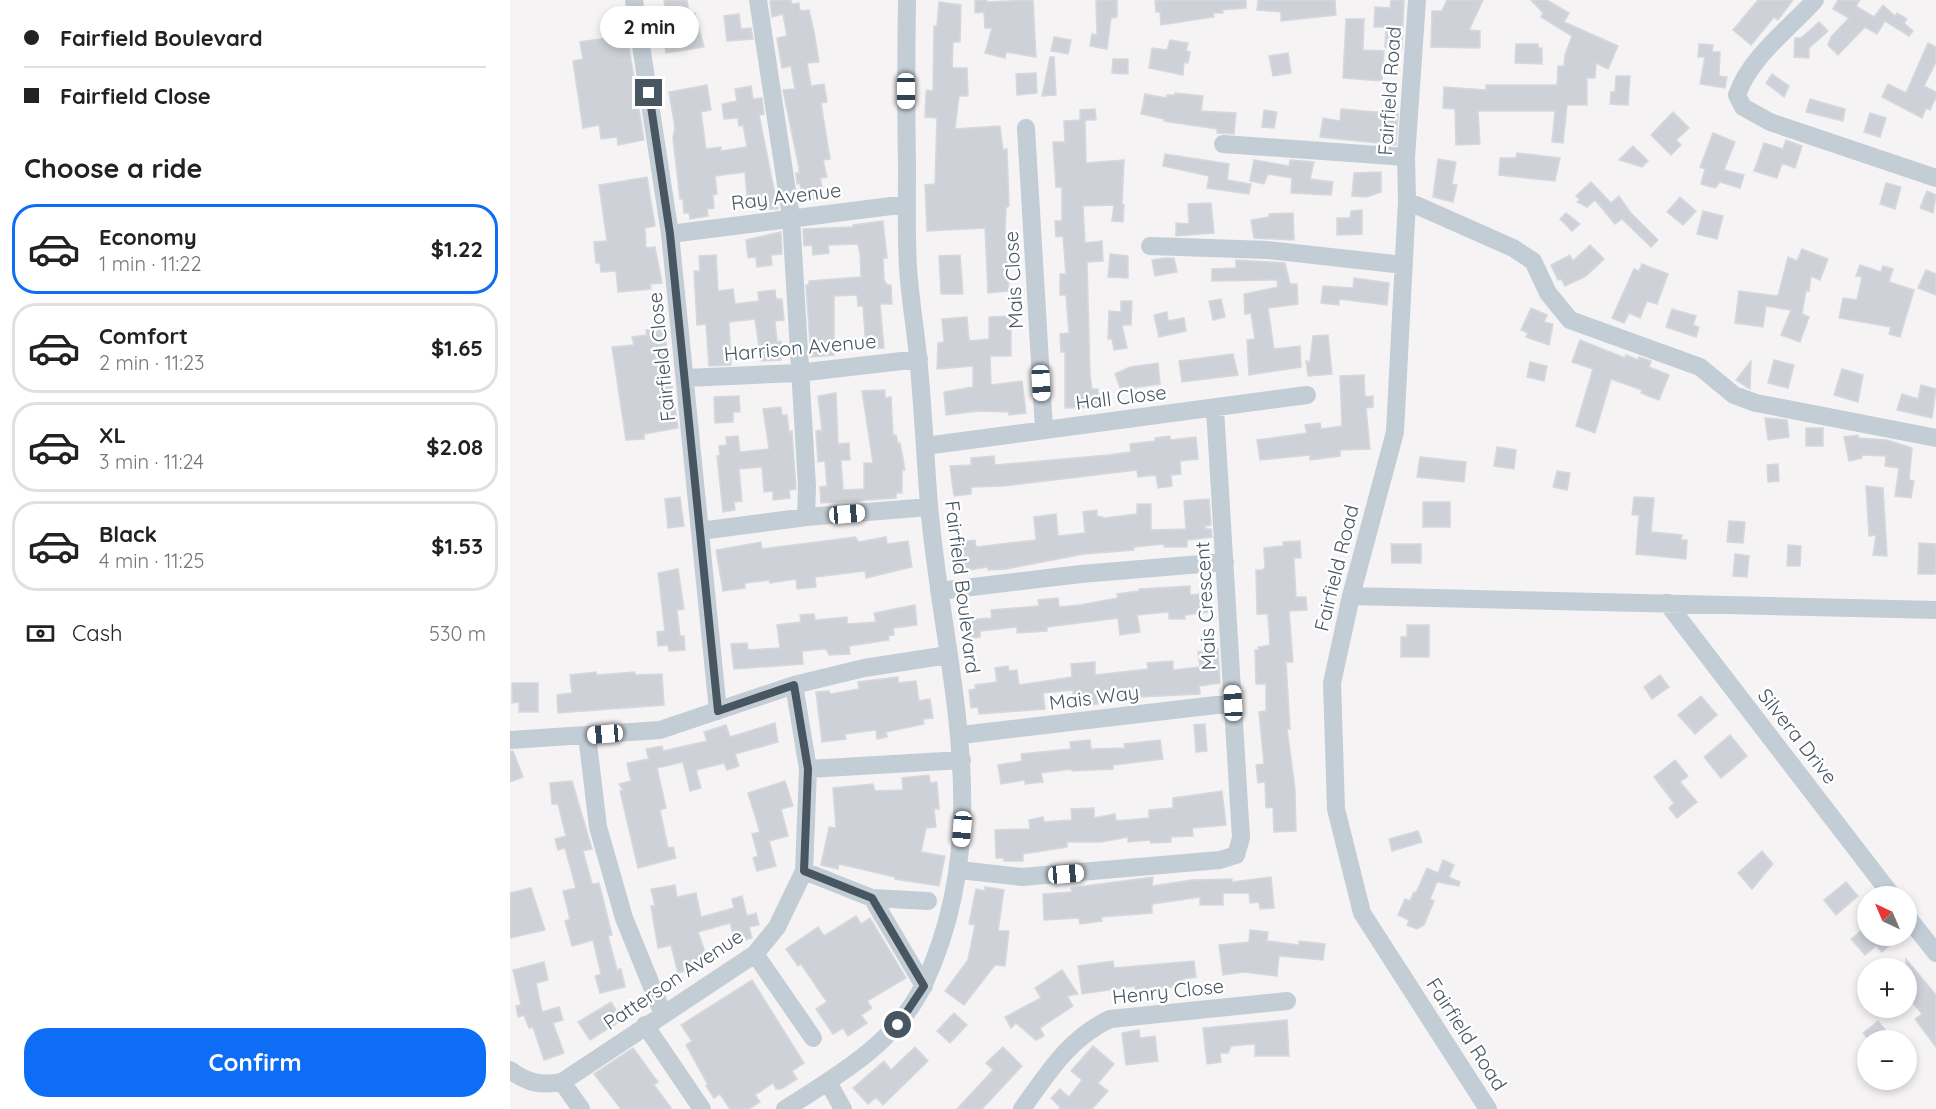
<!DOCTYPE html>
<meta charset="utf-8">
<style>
body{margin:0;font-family:Quicksand,sans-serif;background:#f2f2f2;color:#222;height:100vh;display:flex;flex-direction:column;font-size:22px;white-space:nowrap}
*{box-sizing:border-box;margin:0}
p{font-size:20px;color:#767676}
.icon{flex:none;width:33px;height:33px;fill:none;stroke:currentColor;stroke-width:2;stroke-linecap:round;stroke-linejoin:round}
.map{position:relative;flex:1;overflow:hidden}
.side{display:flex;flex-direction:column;background:#fff;width:510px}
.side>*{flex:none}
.top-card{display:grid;align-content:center;height:132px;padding:0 24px;background:#fff}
.needle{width:39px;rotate:316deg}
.fabs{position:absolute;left:1347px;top:886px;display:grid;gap:12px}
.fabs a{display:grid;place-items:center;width:60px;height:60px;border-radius:50%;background:#fff;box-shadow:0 3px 9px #0003;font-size:30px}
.end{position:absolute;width:27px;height:27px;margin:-14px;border:8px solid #485662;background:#fff;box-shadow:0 0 0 3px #fff}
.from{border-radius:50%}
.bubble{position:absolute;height:42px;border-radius:21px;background:#fff;box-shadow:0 3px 9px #0003;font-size:20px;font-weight:800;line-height:42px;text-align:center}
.car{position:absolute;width:18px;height:36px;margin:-18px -9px;border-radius:8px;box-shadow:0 0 4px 2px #0007;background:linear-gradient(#fff 24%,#345 0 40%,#fff 0 76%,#345 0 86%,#fff 0)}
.top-card b{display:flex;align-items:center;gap:21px;height:57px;font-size:22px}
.top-card b+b{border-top:2px solid #e0e0e0}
.top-card i{width:15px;height:15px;background:#222}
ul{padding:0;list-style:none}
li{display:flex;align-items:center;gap:18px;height:90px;margin:0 12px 9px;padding:0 12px;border:3px solid #e0e0e0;border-radius:24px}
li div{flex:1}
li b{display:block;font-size:22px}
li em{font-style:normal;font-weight:800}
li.selected{border-color:#0d6ef5}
li>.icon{width:54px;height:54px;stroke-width:1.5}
h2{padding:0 24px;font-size:27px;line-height:72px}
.pay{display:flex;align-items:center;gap:15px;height:66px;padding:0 24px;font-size:22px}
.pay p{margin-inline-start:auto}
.action{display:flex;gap:12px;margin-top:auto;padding:12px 24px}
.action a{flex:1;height:69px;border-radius:24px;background:#0d6ef5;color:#fff;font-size:24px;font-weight:800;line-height:69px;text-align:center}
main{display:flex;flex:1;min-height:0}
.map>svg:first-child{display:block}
.building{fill:#ced2d8;stroke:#d6d8de;stroke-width:1.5}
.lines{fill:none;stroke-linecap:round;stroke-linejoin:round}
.minor{stroke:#c3cdd5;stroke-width:18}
.route{stroke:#485662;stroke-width:8}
.labels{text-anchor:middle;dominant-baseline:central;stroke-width:5;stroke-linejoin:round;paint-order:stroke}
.street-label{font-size:20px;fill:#485662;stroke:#fff}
</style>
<main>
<section class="side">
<div class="top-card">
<b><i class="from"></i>Fairfield Boulevard</b>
<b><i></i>Fairfield Close</b>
</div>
<h2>Choose a ride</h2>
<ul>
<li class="selected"><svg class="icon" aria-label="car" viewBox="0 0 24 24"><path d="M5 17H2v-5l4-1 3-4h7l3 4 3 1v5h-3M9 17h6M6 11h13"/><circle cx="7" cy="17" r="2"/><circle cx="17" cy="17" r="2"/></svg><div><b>Economy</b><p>1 min · 11:22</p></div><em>$1.22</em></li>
<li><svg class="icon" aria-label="car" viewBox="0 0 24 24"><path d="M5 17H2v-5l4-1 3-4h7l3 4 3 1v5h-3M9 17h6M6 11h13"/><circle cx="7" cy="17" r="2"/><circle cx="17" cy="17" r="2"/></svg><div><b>Comfort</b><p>2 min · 11:23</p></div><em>$1.65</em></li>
<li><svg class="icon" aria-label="car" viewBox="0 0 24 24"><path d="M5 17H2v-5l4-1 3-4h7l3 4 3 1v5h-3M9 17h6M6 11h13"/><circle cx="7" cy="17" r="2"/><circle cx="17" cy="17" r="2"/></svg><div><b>XL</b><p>3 min · 11:24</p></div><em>$2.08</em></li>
<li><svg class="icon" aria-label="car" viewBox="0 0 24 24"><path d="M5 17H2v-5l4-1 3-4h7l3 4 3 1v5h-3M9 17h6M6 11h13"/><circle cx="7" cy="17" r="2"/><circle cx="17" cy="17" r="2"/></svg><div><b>Black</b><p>4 min · 11:25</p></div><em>$1.53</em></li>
</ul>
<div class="pay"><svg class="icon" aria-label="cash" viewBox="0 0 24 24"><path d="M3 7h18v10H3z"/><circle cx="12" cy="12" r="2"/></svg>Cash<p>530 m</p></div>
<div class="action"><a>Confirm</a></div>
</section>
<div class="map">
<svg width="1426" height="1109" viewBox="0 0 1426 1109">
<rect width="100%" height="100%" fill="#f5f3f3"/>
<path class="building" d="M154 0H177L179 14 185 13 194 47 156 53 151 18H156Z
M264 0H281L282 4 289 3 290 11 299 10 304 32 309 62 297 63 301 86 314 84 317 102 311 103 320 159 313 160 317 177 310 178 314 198 293 202 290 183 287 184 286 173H289V168L273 90 285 89 281 66 272 68 267 38 277 36 273 14 262 17 260 1Z
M465 0H477V2L523 0 526 57 496 52 495 58 475 53 482 28H475L474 12 465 13Z
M586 0H607V17L601 18 597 49 580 46 582 34 587 35Z
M656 0H736V8L712 10 713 13H703L704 17 651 25 650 12H646L645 1Z
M748 0H825L826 15 771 21V12L747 10Z
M881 0H894L892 48 875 47 876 27H864L865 7 880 8Z
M937 0H973L959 30 970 31V48L921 47 922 11H932Z
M1021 0H1037L1059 13 1054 22 1108 46 1098 69 1086 63 1085 78H1077V105H1057L1053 143 1042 142 1045 111H968L970 144 946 145 945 109 933 108 934 87 976 90V85H1047L1048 66H1054L1055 55 1062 36 1031 17 1033 13Z
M1248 0H1283L1268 20 1264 17 1241 45 1223 30Z
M1328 0H1350L1346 6 1364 17 1373 5 1385 16 1387 13 1397 19 1394 23 1403 31 1399 36 1375 21 1367 34 1355 27 1328 55 1318 45 1321 37 1339 18 1323 9Z
M429 2 451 5 450 42H443L442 68H457L458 96H449L445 129 490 126 493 150 497 149 499 206 496 208 495 229 499 291 478 293 475 228 417 231 415 185 425 184 427 118 415 117 416 93 417 90 423 91 424 26H427Z
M229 14 231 29 241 28 243 39 217 41 214 16Z
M836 19H854L853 50 874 51 872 81 833 78Z
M1309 22 1318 31 1299 48V58L1284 57 1285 38H1291Z
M117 35 134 140 108 145 107 137 91 139 89 125 73 128 63 61 73 59 70 42Z
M544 37 561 40 558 54 541 51Z
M660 40 678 43 676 51 680 52 678 63 674 62 673 75 639 68 642 48 657 50Z
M1418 43 1426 47V62L1414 86 1426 92V97L1420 110 1416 108 1412 118 1372 97 1378 84 1396 93Z
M1006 44H1028V48H1032V64L1005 63Z
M1189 44 1203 45 1202 52H1210L1209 76 1217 77 1215 88 1190 84 1195 57H1188Z
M778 53 781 73 763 76 759 56Z
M540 57H544L546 95 532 96Z
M603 59H618V74L602 73Z
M526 73 527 93 507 95 506 74Z
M1262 74 1279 86 1274 97 1256 83Z
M1106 76H1120L1118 105 1100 104 1101 92H1105Z
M197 85 201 110 191 112 196 149 211 147V151L237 147 233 125 229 126 228 118 214 119 212 104 227 101 225 89 241 86 243 99 252 98 254 114 249 115 268 209H238L235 172 205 176 207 194 203 195 204 208 197 209 198 216 180 219 179 213H174L173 199H170L163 138 165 128 159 92Z
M665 93 693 96 691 111 726 113 724 134 707 133V129L654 121V119L631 114 635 94 656 98 657 95H665Z
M1300 99 1335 109 1333 121 1296 112Z
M585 109 586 120H575L576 163 614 160 612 205H614L613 222 602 221 604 205 573 206 575 243 592 241 593 261 577 262 580 375 582 389H588L589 407 555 408V352H551L550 334 559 333 556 295H550V274H556L553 236 546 237 545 221H552V187H546L543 142H555L554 121 570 120V110Z
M831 109 888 114 886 145 810 137 813 118 830 121Z
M754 110 767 112 764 128 752 127Z
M1163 112 1179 128 1166 140 1171 145 1161 155 1141 135Z
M1360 113 1376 118 1370 137 1354 132Z
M1203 133 1225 142 1214 170 1234 175 1230 188 1210 182 1205 188 1191 184 1195 169 1190 167Z
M1276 140 1292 146 1285 168 1272 163 1267 178 1244 171 1254 143 1273 149Z
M1123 146 1138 161 1132 167 1109 160Z
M1007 153 1050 158 1045 181 989 175 990 158H1006Z
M655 154 719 164 717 180 741 184 739 194 697 188 699 176 653 166Z
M928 159 946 162 942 184 947 185 943 202 923 197Z
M744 160 779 166 780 160 804 162 800 179 823 182 821 195 781 193 782 178 758 174 754 184 740 181Z
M871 172V192L857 197 842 196 844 173Z
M137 177 145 226 135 228 136 248 145 247 152 283 140 284 141 289 108 292 106 271 91 272 90 263H86L84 242 97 241 89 185Z
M1081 182 1101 203 1109 196 1120 212 1148 240 1141 247 1112 219 1105 224 1085 200 1077 207 1067 202 1070 200 1066 196Z
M1376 183 1391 187 1385 209 1370 204Z
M1417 191 1426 195 1423 213 1410 208Z
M1170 197 1186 211 1173 225 1157 212Z
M701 203 704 233 666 236V223L679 224 678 204Z
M852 210V234L827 235V218H840L841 211Z
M1193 211 1213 216 1207 239 1187 234Z
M783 213 784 240 744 238 741 220 759 217V214Z
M1056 213 1070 224 1062 231 1050 219Z
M373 221 377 258H373L374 280 377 285H381L382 304H370L374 348 356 349 353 306H348L347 295 324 296V355L301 357 296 285H299V281L351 277 350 254 348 244 318 245 319 253 303 255 302 245 294 246 293 229 343 227V225Z
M271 232 272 254 261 255 262 265 247 267 246 257 238 258 236 240Z
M1080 245 1094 259 1076 276 1055 286 1051 279 1048 280 1041 265 1060 255 1063 261Z
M1292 249 1318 259 1310 280 1301 276 1299 291 1296 290 1292 314 1299 317 1290 342 1271 335 1281 310 1256 306 1253 327 1225 323 1229 291 1268 296 1278 257 1287 261Z
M600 254 618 256V278L598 277Z
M206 255 208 291 223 289 225 304 249 301 248 292 265 290 266 299H272L274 320 265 321 267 342 271 341V360L251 361 245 319 219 322 221 365 199 366 196 324 187 325 184 271H190L189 256Z
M450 255 453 294H431L429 256Z
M655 258H664L667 272 645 276 642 260Z
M726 260 775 263 780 284H787L788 304 758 308 764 349 790 346 791 367 739 375 737 340 745 339 741 313 735 314 734 294 768 287 767 280 702 281V269L726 268Z
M1132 264 1158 274 1147 304 1137 301 1130 318 1119 313 1114 323 1102 318 1124 269 1129 271Z
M1350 265 1371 272 1373 266 1383 269 1379 282 1404 290 1390 337 1379 334 1381 327 1329 318 1333 298 1347 300 1352 277 1346 276Z
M1416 270 1426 274V295L1408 288Z
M844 278 879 283 877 305 829 299V305L811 303 813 286 843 288Z
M711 299 715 317 703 320 699 301Z
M611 301H622L621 325H612L617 348 604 350 602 339H598L599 311 611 312Z
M1021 308 1037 315 1034 322 1043 324 1039 345 1016 337 1018 333 1011 330Z
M1162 309 1186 316 1183 325 1189 327 1186 337 1156 327Z
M657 312 658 321 674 318 676 331 649 337 644 315Z
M501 316V356H480L481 385 512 381 516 413 499 415V412L468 411 436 415 434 392 463 387V366L427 369 428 343 434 342 432 319 457 317 459 341 479 339V317Z
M154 328 168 428 134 434V439L116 440 102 347 124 345 122 337 137 335 136 330Z
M818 335 822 374 798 376 796 361 800 362 803 336Z
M1070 340 1115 358 1116 355 1128 360 1129 357 1141 361 1139 367 1159 375 1149 400 1131 393 1132 390 1101 379 1085 433 1066 426 1083 369 1062 362Z
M723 354 728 375 672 382 669 361Z
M1264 360 1284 365 1278 388 1258 383Z
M1241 361 1240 389 1226 380Z
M1020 362 1037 366 1034 381 1017 377Z
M648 363 650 384 622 388 612 393 605 374 620 367Z
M1332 369 1353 375 1348 402 1324 395Z
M854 375 855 397 863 396V407L856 408 860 449 830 450V456L800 460V455L750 460 747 440 797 433 795 425 810 423 811 429 832 426 830 376Z
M1411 385 1426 389 1422 418 1387 410 1392 394 1408 399Z
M375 390V398L381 397 383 435H386L388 444 390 443 395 470H392V493H386V498L311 503 310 487 317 486 315 461 308 462 306 431 312 430 308 396 326 393 328 444 339 443 340 460H331L333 490 354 489V463H363L352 391Z
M229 396 230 412H223V422L205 423 204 397Z
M271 407 272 415H277L279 432 282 431 286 489 279 490 280 498 263 500V491L254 492 252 467 229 469 232 501 224 502 225 510 213 512 207 456H210L209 446 217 445 216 437 228 436 230 452 259 449 253 409Z
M1255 418 1277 420 1279 437 1258 440Z
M1296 428H1313V446H1296Z
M1348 435V438L1377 440 1402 448 1399 480 1404 481 1401 498 1385 496 1389 468 1375 466 1376 456 1352 455V458L1339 461 1334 437Z
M660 436V440L686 437 688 459 670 461 671 474 661 475 662 486 648 488 646 475 628 477 627 470 494 486 461 487V494L444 496 440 466 461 465V458L484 456 485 465 598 455 621 452 620 444 645 441V438Z
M987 447 1006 450 1004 469 984 466Z
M910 457 956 462 954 482 907 477Z
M1268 464 1269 481 1258 482 1257 465Z
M1047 471 1060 473 1057 490 1043 487Z
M1356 486 1373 488 1377 556 1363 555 1366 535 1359 536Z
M170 497 174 526 158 528 155 499Z
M1124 497 1144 498 1141 532 1172 535 1171 540H1177L1176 559 1126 554 1129 515H1122Z
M699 499 701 525 695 526 696 529H701L702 537 677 540V547H654V544L624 547V550L574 554 496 569 478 570V567L446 572 443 550 451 549 450 542 465 540 466 547 526 540 524 517 546 514 548 536 575 533 573 512 587 510V516L595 518 627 514V504H641V530L676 529 674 501Z
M913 502H940V527H913Z
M1219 521 1235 522 1233 543 1217 542Z
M345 537 349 542 376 537 377 544 398 541 402 567 356 578 355 571 305 577 306 587 287 589 286 579 260 583 259 580 235 583V588L213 591 206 550 251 542 252 549Z
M790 541 791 558H784V561L786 597H796L797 610 779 611 783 662H776L780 729H777L785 789 786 831 764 832 763 807 756 808 755 782 748 783 746 765 754 764 749 712 756 711V684H746L745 650H749L748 647 760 645 758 614H747L746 570H753L755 567 754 548 773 546V542Z
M1409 543 1426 544V574H1408Z
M881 544H911V563H882Z
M1278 545 1291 546 1290 566H1277Z
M1225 554 1239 556 1237 577 1223 576Z
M168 569 174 609 167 610 170 636H174L175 650 159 651 158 645 148 646 147 632 155 631 148 573Z
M680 586V595L697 593 699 612 675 615V619H659V612L627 615 630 632 610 635 608 618 537 627V631L507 633V627L470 631V637L454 639 453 620 482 618 481 610 529 606 528 600 548 598 549 607 570 605 608 598 607 594 629 591V589Z
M405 605 407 625 383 628 384 635 378 636 379 640 339 646 340 654 319 655 316 649 292 651 293 664 224 669 221 644 237 643 238 650 270 648 267 625 291 622 290 615 304 614 305 620 337 617V624L366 622 364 613Z
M897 625H919V657H891V637H897Z
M708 649 710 683 689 686 690 694 587 699 588 704 564 706 563 690 533 693 535 709 469 714 468 707 461 708 459 690 466 689 465 685 487 682 485 668 498 666 499 671 507 670 509 685 562 677 561 664 585 662V675L638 669 637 663 663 661V670L690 667 688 652Z
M86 672V675L125 672V675L152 674 154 705 48 713 47 695 62 693 60 675Z
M1150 675 1159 687 1142 699 1134 687Z
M388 677V683L406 681 409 701 420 699 423 718 413 719 414 724 376 732 377 737 367 739 366 730 335 734 336 739 312 742 306 692 319 691 320 694 349 689 348 682Z
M2 683H28V712H9V702L2 703Z
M1191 696 1207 715 1185 734 1168 715Z
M265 723 268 742 225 754 229 766 217 770 214 763 186 770 191 788 180 791 173 762 147 768 156 808 150 810 158 848 163 847 166 858 128 868 110 791 113 790 109 784 121 781 117 763 139 759 136 749 152 746 153 751 197 741 194 732 216 725 220 737Z
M695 724 697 751 686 752 684 725Z
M1220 735 1237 756 1211 778 1194 757Z
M580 740 581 749 615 748 614 744 650 740 653 759 603 765V769L562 771V769L531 773 533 782 515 784V780L491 784 488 765 512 761 511 754 561 749 560 742Z
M0 751H3L13 777 0 782Z
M1165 760 1178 776 1170 782 1187 802 1167 818 1159 808 1164 803 1144 777Z
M419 775 420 783 427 782 429 809H424L426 827 416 828 411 852 435 856 429 886 385 879V877L329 864 328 869 311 865 319 827 326 828 323 788 363 784 365 791 393 790 392 778Z
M62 781 82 849 73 851 82 884 89 883 102 935 98 936 107 970 111 969 115 987 90 993 85 976 91 974 83 940 62 946 55 921 60 919 53 891 66 888 55 848 48 850 45 839 56 836 48 804H42L40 783Z
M275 781 283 806 271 809 278 836 259 841 266 866 247 871 243 858 248 856 242 834 250 832 238 793Z
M712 791 716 825 682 828 683 836 661 837V842L641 843 640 840 618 842V837L591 842H557V847L513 854V861H494V858H486L485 830 520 829 519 820 533 817 534 822 562 820 561 809 584 808V818L605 814 606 821 639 818V810L663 808V798Z
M908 831 912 842 882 851 879 839Z
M1252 851 1263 864 1242 889 1228 873Z
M933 860 944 865 939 877 950 882 949 886 927 882 920 899 924 901 914 925 907 929 897 925 899 920 888 915 895 899 900 901 904 892 906 893 917 868 928 873Z
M643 877 642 886 682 880 722 879V882L761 877 764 908 750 909 749 902 740 903 739 893H713V905H690V897L642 904V913L591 917 592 921 570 924 569 918 534 920 533 894 562 892 561 888Z
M1336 882 1348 896 1326 915 1314 900Z
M165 885 167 897 186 893 191 917 224 908 222 899 232 896 237 916 246 913 249 925 239 927 242 938 230 941 228 933 223 934 220 923 188 932 196 955 188 958 189 962 180 964 181 969 168 973 161 945 148 948 141 906H145L141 889Z
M475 887 494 890 488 931H499L495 966 485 965 454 1005 435 991 458 960 465 925 459 924 466 889 475 891Z
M21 888 35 930 0 938V893Z
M346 916 351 924 360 918 396 978 357 1001 362 1008 351 1015 357 1023 338 1036 333 1028 323 1034 306 1009 317 1002 291 964 288 966 276 949 308 927 314 936Z
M740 930 758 932 757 941 789 945V941L815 944 813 960 769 956 767 976 734 972 713 975 709 945 739 942Z
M1352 930 1358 936H1389L1372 952 1366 946 1355 955 1341 939Z
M1396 959 1426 995V1047L1405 1019 1412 1014 1396 995Z
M603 961 604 968 684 961 686 977 673 979 674 986 625 990V986L572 994 568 966Z
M34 962 38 980 26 983 32 1012 49 1007 53 1020 43 1023 54 1053 34 1060 23 1027 19 1028 14 1015 8 1017 6 1006 11 1005 3 970Z
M552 970 568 994 557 996 563 1006 530 1028 534 1036 526 1040 506 1023 501 1028 495 1017 531 998 525 988Z
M242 980 294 1063 282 1071 287 1079 271 1089H266L263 1083 245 1095 250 1102 239 1109H220L210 1094 204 1098 196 1086 198 1085 176 1045 182 1041 171 1025Z
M101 1002 112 1020 80 1040 68 1022Z
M444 1013 457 1025 440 1043 427 1031Z
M777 1020 779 1056H745V1044L721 1046 718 1053H710L711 1062 697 1064 693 1028Z
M1368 1021 1378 1033 1368 1041H1360L1353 1033Z
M629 1030 630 1038 645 1036 648 1061 616 1065 612 1033Z
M583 1046 604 1064 588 1083 598 1091 582 1109H549L550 1107 541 1098 550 1089 559 1097 572 1080 561 1071Z
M405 1047 418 1061 373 1105 366 1097 358 1104 343 1088 374 1061 381 1070Z
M493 1047 512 1066 472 1109H447L483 1070 476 1063Z
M123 1048 148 1082 144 1085 162 1109H111L84 1074Z"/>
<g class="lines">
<path class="minor" d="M124 0 160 234 208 711
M248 0 281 217 297 486 296 517
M907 0 896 157 897 201 885 432 841 596 822 683 826 809 852 913 978 1109
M1305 0C1279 29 1240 57 1227 95L1233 107 1260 122 1426 178
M516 128 534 429
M713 144 896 157
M897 201 1003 248 1023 261 1038 293 1060 320 1190 367 1224 395 1246 403 1426 438
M160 234 397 204
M640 246 758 250 894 265
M176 378 288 373 409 359
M415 446 797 395
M190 531 296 517 419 507
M429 591 571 574 715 562
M841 596 1426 610
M1157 603 1383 897
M77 735 88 827 114 918 153 1014
M451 735 723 703
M0 740 150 730 284 685 354 668 438 655
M298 769 452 760
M449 870 512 877 710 860 726 855 731 838 705 409
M294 871 362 898 418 901
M362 898 414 986
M1396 915 1426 953
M245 954 303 1038
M135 1025 192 1109
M0 1070C18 1083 31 1086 52 1082L245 954 267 927 294 871 298 769 284 685
M52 1082 71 1109
M318 1082 333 1109
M275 1109C327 1076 387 1042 414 984 489 824 433 669 419 505 415 455 413 406 408 356 405 327 400 297 398 268 396 234 397 200 397 167 396 111 396 56 397 0
M512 1109C538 1073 559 1038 600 1019L777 1001"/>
</g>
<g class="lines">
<path class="route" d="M139 93 160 234 208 711 284 685 298 769 294 871 362 898 414 986 388 1025"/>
</g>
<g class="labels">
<g class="street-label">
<text transform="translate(879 91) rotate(-86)">Fairfield Road</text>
<text transform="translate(276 196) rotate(-7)">Ray Avenue</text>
<text transform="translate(503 280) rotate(-93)">Mais Close</text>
<text transform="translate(290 347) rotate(-5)">Harrison Avenue</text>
<text transform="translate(151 357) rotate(-96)">Fairfield Close</text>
<text transform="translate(611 397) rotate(-7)">Hall Close</text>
<text transform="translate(826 568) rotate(-76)">Fairfield Road</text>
<text transform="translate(453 587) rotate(83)">Fairfield Boulevard</text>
<text transform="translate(695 606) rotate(-93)">Mais Crescent</text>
<text transform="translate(584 697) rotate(-7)">Mais Way</text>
<text transform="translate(1288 736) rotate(52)">Silvera Drive</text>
<text transform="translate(163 979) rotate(-34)">Patterson Avenue</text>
<text transform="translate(658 991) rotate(-6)">Henry Close</text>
<text transform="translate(957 1034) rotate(57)">Fairfield Road</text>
</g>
</g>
</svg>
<div class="fabs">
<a><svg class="needle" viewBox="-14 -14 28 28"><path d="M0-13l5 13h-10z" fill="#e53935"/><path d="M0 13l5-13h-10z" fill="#767676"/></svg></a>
<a>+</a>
<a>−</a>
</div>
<i class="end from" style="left:388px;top:1025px"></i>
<i class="end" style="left:139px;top:93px"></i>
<div class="bubble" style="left:90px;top:6px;width:99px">2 min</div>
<i class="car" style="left:396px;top:91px;rotate:180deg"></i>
<i class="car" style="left:531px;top:383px;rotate:177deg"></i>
<i class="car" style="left:337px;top:514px;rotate:85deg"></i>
<i class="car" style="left:723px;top:703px;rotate:357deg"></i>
<i class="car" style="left:95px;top:734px;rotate:265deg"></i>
<i class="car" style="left:452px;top:829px;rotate:185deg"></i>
<i class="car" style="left:556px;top:874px;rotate:85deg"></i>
</div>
</main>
